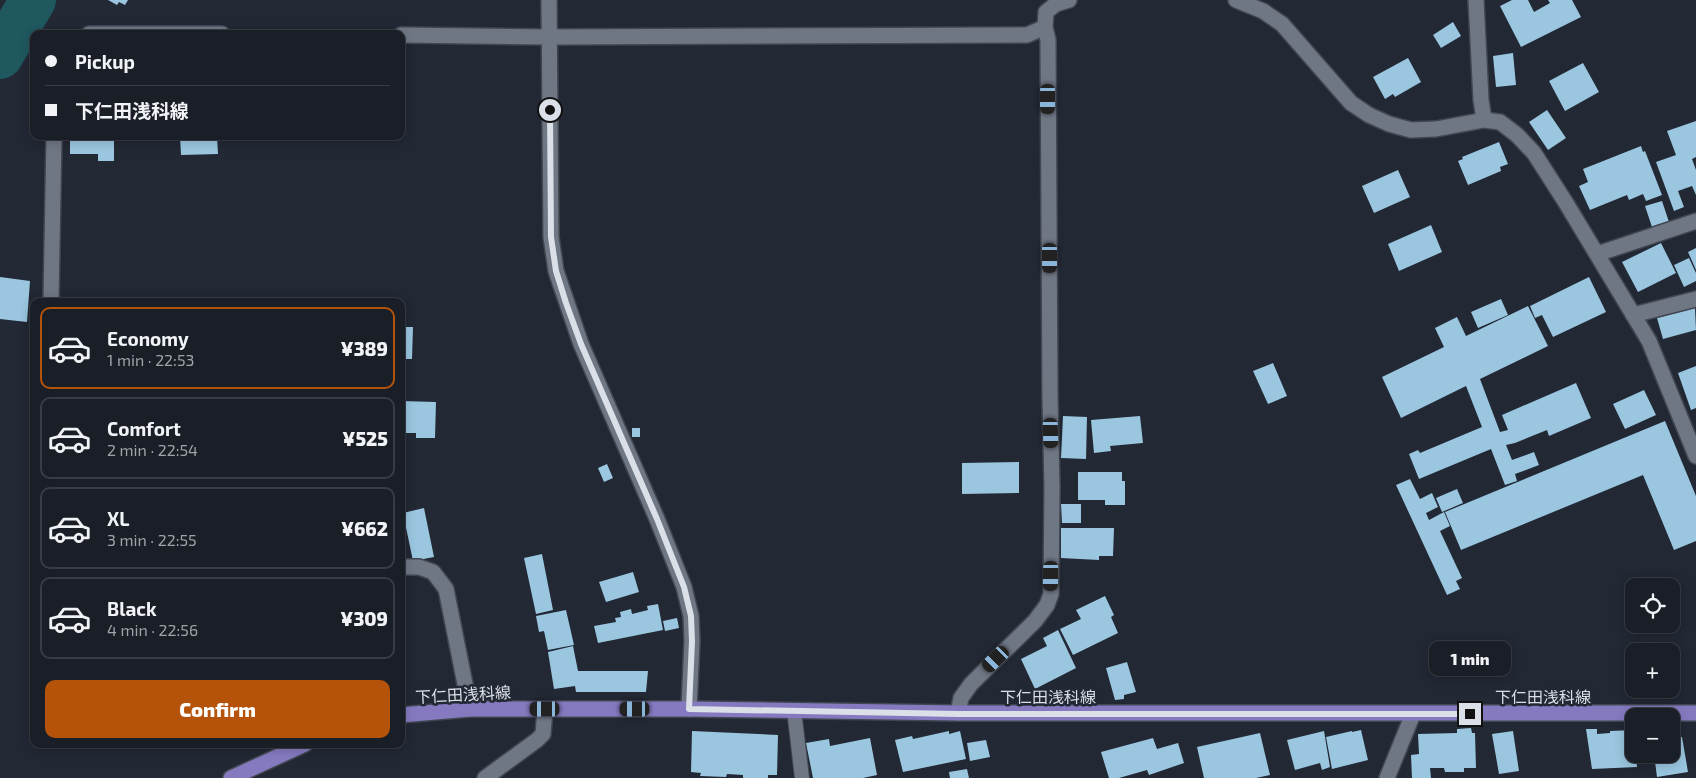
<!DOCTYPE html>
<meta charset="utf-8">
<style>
body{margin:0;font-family:"Exo 2","Noto Sans JP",sans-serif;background:#23272f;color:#f1f3f6;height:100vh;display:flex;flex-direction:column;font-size:19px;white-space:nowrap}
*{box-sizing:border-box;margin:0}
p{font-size:16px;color:#9fa2a7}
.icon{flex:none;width:28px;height:28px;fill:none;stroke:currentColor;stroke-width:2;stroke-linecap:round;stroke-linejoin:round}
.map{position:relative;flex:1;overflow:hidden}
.side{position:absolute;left:30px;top:298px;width:375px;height:450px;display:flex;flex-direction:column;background:#1a1e27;border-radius:10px;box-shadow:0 2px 12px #0003,0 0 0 1px #383c44}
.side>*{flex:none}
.guide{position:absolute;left:30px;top:30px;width:375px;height:110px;border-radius:10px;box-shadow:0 2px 12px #0003,0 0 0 1px #383c44;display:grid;align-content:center;height:110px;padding:0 15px;background:#1a1e27}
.tools{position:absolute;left:1625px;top:578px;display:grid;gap:10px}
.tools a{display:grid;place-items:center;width:55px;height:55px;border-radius:10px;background:#1a1e27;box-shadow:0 2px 12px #0003,0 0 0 1px #383c44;font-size:25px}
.end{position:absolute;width:22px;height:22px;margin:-11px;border:6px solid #dbdfe7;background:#111;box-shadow:0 0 0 2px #111}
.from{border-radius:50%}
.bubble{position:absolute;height:35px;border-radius:10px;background:#1a1e27;box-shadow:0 2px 12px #0003,0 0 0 1px #383c44;font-size:16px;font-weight:800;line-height:35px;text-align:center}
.car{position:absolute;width:15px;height:30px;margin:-15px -8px;border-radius:6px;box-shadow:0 0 4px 1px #0007;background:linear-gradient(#222 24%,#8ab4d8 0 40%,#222 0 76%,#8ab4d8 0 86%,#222 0)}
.guide b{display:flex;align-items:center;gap:18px;height:48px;font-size:19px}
.guide b+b{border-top:1px solid #383c44}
.guide i{width:12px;height:12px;background:#f1f3f6}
ul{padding:9px 0 0;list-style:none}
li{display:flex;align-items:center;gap:15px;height:82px;margin:0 10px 8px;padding:0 5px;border:2px solid #383c44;border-radius:10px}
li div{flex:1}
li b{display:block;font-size:19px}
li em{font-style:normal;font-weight:800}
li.active{border-color:#b45309}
li>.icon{width:45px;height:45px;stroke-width:1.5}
.primary-button{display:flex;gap:10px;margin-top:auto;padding:10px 15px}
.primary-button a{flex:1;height:58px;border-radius:10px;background:#b45309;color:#fff;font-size:20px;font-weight:800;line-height:58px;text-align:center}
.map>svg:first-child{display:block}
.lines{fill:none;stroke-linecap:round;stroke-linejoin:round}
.river{stroke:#1f585f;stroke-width:46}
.building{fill:#9ac6e0}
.lane-casing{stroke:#414751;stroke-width:16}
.street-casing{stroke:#414751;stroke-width:18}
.primary-casing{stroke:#414751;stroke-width:18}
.lane{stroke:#6f7785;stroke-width:14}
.street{stroke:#6f7785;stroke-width:15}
.primary{stroke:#857ac0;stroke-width:15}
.route{stroke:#dbdfe7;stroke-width:6}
.labels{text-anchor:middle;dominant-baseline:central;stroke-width:5;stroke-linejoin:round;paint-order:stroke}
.street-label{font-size:16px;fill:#dbdfe7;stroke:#222834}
</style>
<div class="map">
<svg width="1696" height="778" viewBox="0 0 1696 778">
<rect width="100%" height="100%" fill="#222834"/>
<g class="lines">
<path class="river" d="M0 56 33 0"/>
</g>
<path class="building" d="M108 0H128L125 5 119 2 117 5Z
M1512 0H1528L1534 12 1550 3 1548 0H1572L1581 17 1521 47 1500 6Z
M1453 22 1461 36 1441 48 1433 35Z
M1513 53 1516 85 1496 87 1493 56Z
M1408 58 1421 82 1395 97 1393 94 1385 99 1373 77Z
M1583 63 1599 92 1565 111 1549 81Z
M1547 110 1566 138 1548 150 1529 122Z
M1696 121V157L1692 159 1696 170V195L1692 186 1678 191 1684 207 1674 211 1656 162 1676 155 1667 131Z
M70 136H114V161H98V154H70Z
M180 136H217L218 154 181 155Z
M1499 142 1508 164 1500 167 1501 171 1468 185 1458 161 1463 159 1462 157Z
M1641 146 1643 152 1645 151 1662 195 1646 201 1643 194 1629 200 1627 195 1590 210 1579 186 1588 182 1583 169Z
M1398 170 1410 197 1374 213 1362 186Z
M1662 201 1670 225 1653 230 1645 206Z
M1431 225 1442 252 1399 271 1388 244Z
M1661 243 1676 273 1638 292 1622 262Z
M1696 248V270L1688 252Z
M1689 258 1696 273V281L1684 287 1674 265Z
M0 277 30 281 27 322 0 319Z
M1589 277 1606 312 1553 337 1542 315 1535 318 1530 306Z
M1501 299 1508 315 1478 328 1471 312Z
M1528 306 1548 346 1480 379 1500 432 1508 430 1502 415 1576 383 1591 418 1549 436 1547 430 1515 443 1506 445 1512 460 1534 452 1539 465 1515 474 1517 481 1505 485 1491 449 1419 479 1409 454 1418 450 1420 453 1482 427 1466 386 1401 418 1382 377 1444 347 1435 328 1457 317 1466 336Z
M1695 308 1696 330 1663 339 1657 318Z
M401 327H413L412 359H401Z
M1273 363 1287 396 1268 404 1253 371Z
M1696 366V408L1691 410 1678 373Z
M1644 390 1656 415 1625 429 1613 404Z
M401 401 436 402 435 438H416V433H405V437H401Z
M1063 416 1087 417 1086 459 1061 458Z
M1140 416 1143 443 1110 446 1111 451 1094 453 1091 420Z
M1665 421 1696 496V541L1674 550 1643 475 1461 550 1445 512Z
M632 428H640V437H632Z
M1019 462V493L962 494V463Z
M607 464 613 478 604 482 598 468Z
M1078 472H1122V481H1125V505H1105V500H1078Z
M1410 479 1420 499 1432 493 1438 507 1426 513 1429 520 1444 512 1450 526 1440 531 1462 578 1456 581 1460 589 1447 595 1396 485Z
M1457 489 1463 503 1442 512 1436 498Z
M1061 504H1081V523H1062Z
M424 508 434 557 413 561 403 513Z
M1061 528H1114L1113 556H1099V560L1061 558Z
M542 554 553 610 536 614 524 558Z
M633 572 639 592 606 602 599 582Z
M1105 596 1114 615 1111 617 1118 633 1073 655 1060 629 1081 619 1076 610Z
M658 604 663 630 598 643 594 626 616 622 615 618 621 617 620 612 631 609 632 614 648 610 647 606Z
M566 610 574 645 548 650 544 631 539 632 536 616Z
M677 618 679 628 665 631 663 621Z
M1058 630 1076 668 1035 689 1021 659 1047 646 1043 638Z
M573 646 578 671H648L646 692H576L575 686 554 689 548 652Z
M1127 662 1136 692 1124 695V699L1115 700 1106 668Z
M1471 728 1472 733H1475L1476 768H1464V772H1445L1444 768H1430L1431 778H1412L1411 755 1419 754 1418 734 1457 733V729Z
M1586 729H1597V734L1610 733V731L1634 730V754H1641V757H1636L1637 767 1592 769Z
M1361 730 1368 760 1332 769 1326 737 1352 731V732Z
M692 731 778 735 777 775H768V778H743V775L727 774 726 777 700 776 701 773 691 772Z
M949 731V734L960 731 966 759 903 772 895 740 912 736 913 739Z
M1324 731 1330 767 1322 770 1320 763 1295 770 1287 740Z
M1513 731 1519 771 1499 774 1492 734Z
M1260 733 1270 775 1256 778H1204L1197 747Z
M1682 737 1688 772 1657 777 1654 754H1671V739Z
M870 738 877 775 863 778H813L806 743 829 739 830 746Z
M1153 738 1157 749 1178 743 1184 763 1149 775 1147 770 1119 778H1109L1101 752Z
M986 740 990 757 970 761 967 743Z
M967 769 969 778H950L949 772Z"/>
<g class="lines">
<defs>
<path id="lane" d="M794 710 802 778"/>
<path id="street" d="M549 0 551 237 556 271 581 344 657 519 684 587 691 616 692 641 689 709
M1236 0 1263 11 1282 24 1351 103 1369 115 1389 124 1411 130 1436 129 1484 120 1500 122 1517 135 1534 153 1566 203 1649 341 1696 456
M1476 0 1481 100 1484 120
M89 34H222
M401 35 549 37 1027 35 1045 27
M1597 254 1696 221
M51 301 54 136
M1633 315 1696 299
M401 567H419L433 572 446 589 470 709
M958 713 961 698 971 684 1035 621 1047 605 1051 594 1052 488 1050 396 1048 40 1045 27 1046 12 1056 4 1069 0
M485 778 537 740 543 734 545 709
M1387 778 1413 714"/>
<path id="primary" d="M401 715 470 709H689L958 713H1696
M231 778 305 744"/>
</defs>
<use href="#lane" class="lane-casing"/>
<use href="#street" class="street-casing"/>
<use href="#primary" class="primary-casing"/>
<use href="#lane" class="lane"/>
<use href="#street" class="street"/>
<use href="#primary" class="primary"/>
</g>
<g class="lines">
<path class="route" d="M550 110 551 237 556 271 566 303 581 344 657 519 684 587 691 616 692 641 689 709 958 714H1470"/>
</g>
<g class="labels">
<g class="street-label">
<text transform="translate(463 694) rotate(-3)">下仁田浅科線</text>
<text x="1048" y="696">下仁田浅科線</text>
<text x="1543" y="696">下仁田浅科線</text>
</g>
</g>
</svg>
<div class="tools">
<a><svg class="icon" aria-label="locate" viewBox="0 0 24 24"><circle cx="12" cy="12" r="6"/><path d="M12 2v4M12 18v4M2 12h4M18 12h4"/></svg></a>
<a>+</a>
<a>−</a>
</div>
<i class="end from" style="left:550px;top:110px"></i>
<i class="end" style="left:1470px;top:714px"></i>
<div class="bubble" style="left:1429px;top:641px;width:82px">1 min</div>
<i class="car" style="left:1048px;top:99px;rotate:180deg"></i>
<i class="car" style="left:1050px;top:258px;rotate:180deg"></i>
<i class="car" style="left:1051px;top:433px;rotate:178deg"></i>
<i class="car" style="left:1051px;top:576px;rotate:181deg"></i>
<i class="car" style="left:996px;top:659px;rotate:226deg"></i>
<i class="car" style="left:545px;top:709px;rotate:270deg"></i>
<i class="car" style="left:635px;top:709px;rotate:270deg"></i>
<div class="guide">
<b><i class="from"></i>Pickup</b>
<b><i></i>下仁田浅科線</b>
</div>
<section class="side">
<ul>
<li class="active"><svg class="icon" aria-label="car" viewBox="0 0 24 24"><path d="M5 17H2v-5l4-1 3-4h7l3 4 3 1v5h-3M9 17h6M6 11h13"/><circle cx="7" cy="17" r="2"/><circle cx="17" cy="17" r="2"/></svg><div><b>Economy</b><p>1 min · 22:53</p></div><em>¥389</em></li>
<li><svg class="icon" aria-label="car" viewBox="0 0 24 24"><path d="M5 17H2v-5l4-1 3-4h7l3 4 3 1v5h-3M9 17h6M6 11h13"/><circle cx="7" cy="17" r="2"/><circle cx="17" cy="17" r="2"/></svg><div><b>Comfort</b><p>2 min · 22:54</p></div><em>¥525</em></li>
<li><svg class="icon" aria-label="car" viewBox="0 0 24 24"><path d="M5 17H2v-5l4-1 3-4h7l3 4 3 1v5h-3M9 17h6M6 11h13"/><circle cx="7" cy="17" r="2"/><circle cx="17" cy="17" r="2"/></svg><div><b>XL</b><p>3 min · 22:55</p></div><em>¥662</em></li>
<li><svg class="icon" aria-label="car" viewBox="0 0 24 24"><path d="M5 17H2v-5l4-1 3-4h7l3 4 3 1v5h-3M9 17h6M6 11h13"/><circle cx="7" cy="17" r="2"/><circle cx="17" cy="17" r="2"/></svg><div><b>Black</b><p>4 min · 22:56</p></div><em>¥309</em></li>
</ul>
<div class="primary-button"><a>Confirm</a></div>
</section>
</div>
